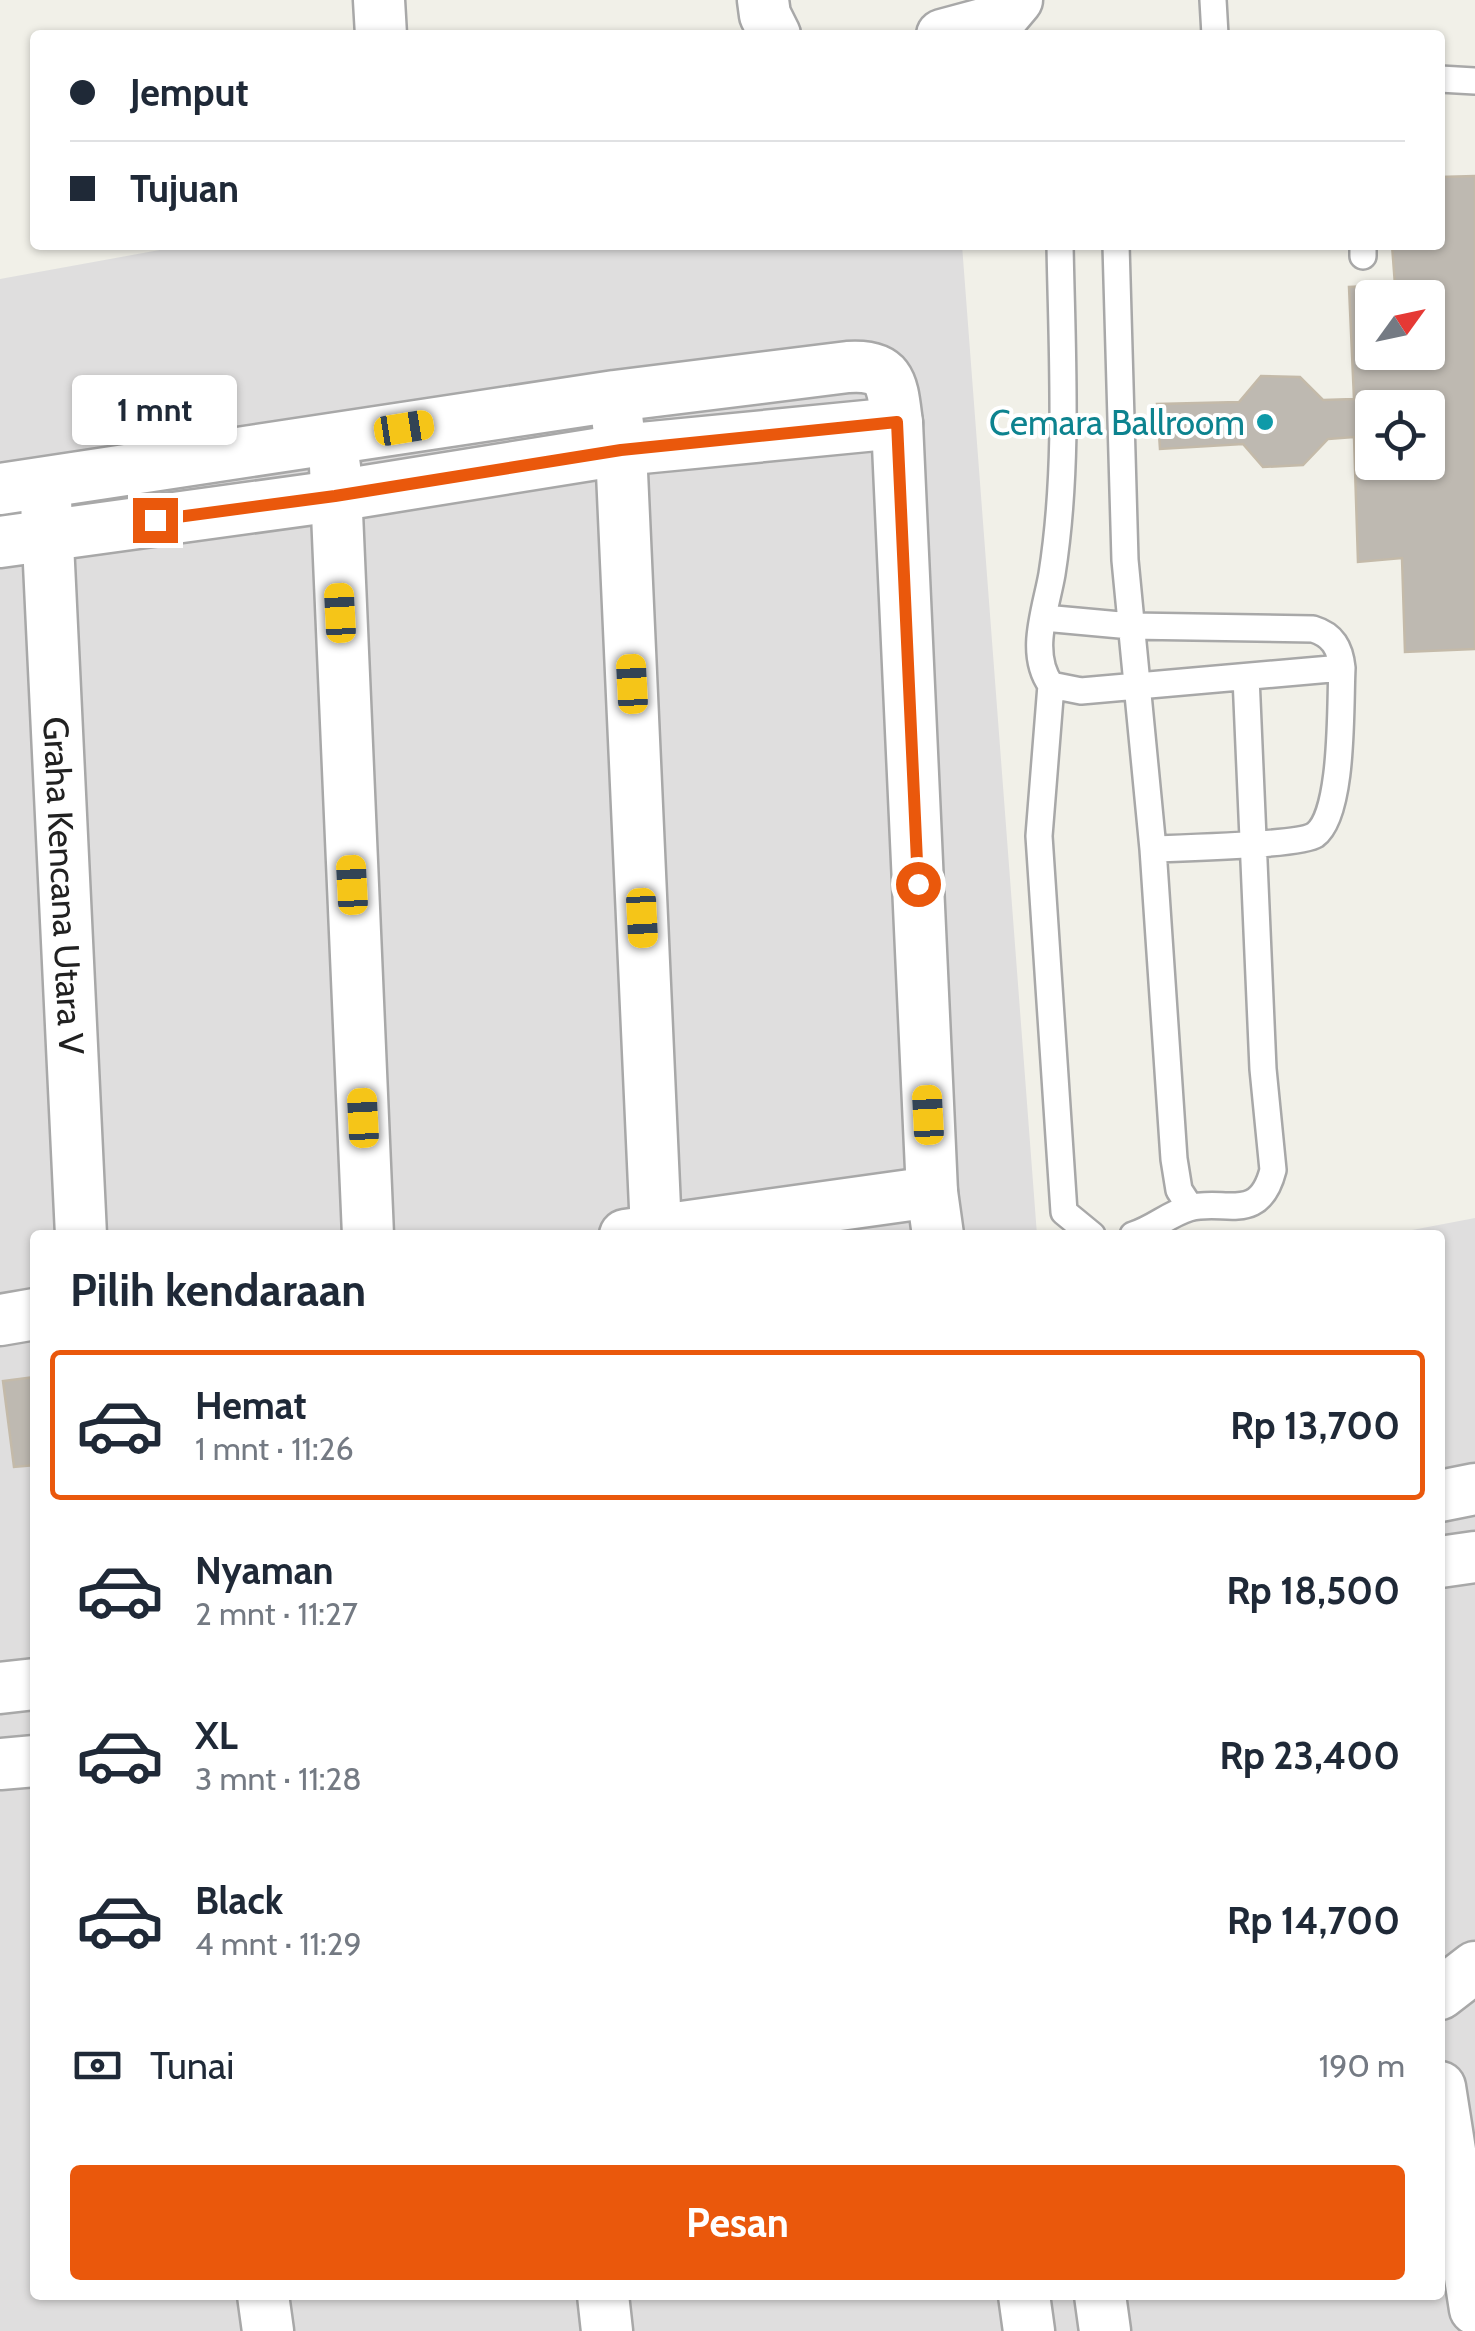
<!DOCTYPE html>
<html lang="id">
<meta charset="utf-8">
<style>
body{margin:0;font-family:Cabin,sans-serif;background:#f6f6f7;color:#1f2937;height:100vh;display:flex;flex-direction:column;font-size:38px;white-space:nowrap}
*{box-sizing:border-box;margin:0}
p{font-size:32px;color:#747a83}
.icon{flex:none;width:55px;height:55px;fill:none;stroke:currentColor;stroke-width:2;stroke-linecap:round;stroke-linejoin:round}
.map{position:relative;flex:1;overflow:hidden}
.drawer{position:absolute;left:30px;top:1230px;width:1415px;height:1070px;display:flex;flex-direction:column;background:#fff;border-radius:10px;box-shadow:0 2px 8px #0004}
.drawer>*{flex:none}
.top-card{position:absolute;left:30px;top:30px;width:1415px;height:220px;border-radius:10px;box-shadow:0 2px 8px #0004;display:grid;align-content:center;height:220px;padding:0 40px;background:#fff}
.needle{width:65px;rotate:57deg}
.tools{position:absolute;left:1355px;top:280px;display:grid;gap:20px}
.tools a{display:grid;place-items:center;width:90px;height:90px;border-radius:10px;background:#fff;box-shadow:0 2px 8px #0004;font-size:50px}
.end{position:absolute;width:45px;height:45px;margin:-22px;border:12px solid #ea580c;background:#fff;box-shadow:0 0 0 5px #fff}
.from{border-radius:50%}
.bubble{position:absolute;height:70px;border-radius:10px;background:#fff;box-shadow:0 2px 8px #0004;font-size:32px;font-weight:700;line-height:70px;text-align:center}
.car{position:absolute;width:30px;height:60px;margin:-30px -15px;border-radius:12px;box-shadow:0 0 8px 2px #0007;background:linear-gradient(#f5c518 24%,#345 0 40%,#f5c518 0 76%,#345 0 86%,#f5c518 0)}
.top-card b{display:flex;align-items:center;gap:35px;height:95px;font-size:38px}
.top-card b+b{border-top:2px solid #e0e1e3}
.top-card i{width:25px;height:25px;background:#1f2937}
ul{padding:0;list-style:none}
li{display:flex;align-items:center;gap:30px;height:150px;margin:0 20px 15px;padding:0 20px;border:5px solid transparent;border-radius:10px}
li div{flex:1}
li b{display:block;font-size:38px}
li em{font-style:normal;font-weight:700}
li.active{border-color:#ea580c}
li>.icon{width:90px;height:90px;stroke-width:1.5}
h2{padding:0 40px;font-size:45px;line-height:120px}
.pay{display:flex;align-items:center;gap:25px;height:110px;padding:0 40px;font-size:38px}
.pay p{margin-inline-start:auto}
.action{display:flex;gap:20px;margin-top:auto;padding:20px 40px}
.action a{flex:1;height:115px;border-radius:10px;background:#ea580c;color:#fff;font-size:40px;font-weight:700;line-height:115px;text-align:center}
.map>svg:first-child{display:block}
.residential{fill:#dfdede}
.building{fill:#beb9b1;stroke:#c4baa9;stroke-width:2.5;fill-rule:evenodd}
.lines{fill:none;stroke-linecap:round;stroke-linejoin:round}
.service-casing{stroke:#a8a8a8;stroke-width:30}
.minor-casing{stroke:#a8a8a8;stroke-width:55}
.service{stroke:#fff;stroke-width:25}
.minor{stroke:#fff;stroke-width:50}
.route{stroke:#ea580c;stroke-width:12}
.culture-dot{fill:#0f9aa8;stroke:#fff;stroke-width:4}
.labels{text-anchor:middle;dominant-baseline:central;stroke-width:8;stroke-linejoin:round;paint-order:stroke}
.culture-label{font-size:35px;fill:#0d838f;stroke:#fff;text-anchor:end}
.street-label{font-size:35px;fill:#212121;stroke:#fff}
</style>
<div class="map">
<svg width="1475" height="2331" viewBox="0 0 1475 2331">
<rect width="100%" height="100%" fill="#f1f0e8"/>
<path class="residential" d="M187 245H962L1037 1235H35V2295H1440V1235H1386L1475 1218V2331H0V279Z"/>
<path class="building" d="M1475 176V649L1405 652 1402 558 1358 562 1354 437 1328 439 1303 465 1263 467 1243 444 1160 449 1157 404 1239 402 1261 376 1300 377 1323 400 1354 399 1349 287 1395 285 1392 245H1440V177ZM1372 298H1428V352H1372ZM1372 408H1428V462H1372Z
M35 1377V1465L14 1467 3 1381Z"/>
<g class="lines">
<defs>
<path id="service" d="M1213 0 1215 35
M1440 79 1475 81
M1060 245C1062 354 1069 466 1052 574 1046 609 1028 653 1051 685L1039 836 1064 1212 1092 1235
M1116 245 1125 560 1153 849 1174 1159 1179 1190 1190 1207
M1363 245V256
M1044 618 1131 626 1313 629C1333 635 1340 648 1342 668 1340 703 1344 814 1315 835 1300 845 1180 848 1153 849
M1051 685 1081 691 1342 668
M1133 1235C1153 1229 1169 1214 1189 1208 1224 1198 1259 1225 1273 1170L1263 1069 1246 677"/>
<g id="minor">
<path d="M379 0 381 35"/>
<path d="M763 0 765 15 775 35"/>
<path d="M942 35 1001 19 1017 0"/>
<path d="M617 416 621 450 656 1230"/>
<path d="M335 466 368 1235"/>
<path d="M0 489 615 396 848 367C893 364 892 385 897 423L932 1192 938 1235"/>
<path id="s1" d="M46 501 81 1235"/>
<path d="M0 542 335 496 621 450 897 423"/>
<path d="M625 1235 932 1192"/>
<path d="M0 1320 35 1314"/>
<path d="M1440 1496 1475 1489"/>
<path d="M1440 1562 1475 1557"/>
<path d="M0 1688 35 1684"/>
<path d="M0 1764 35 1761"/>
<path d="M1440 1994 1475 1967"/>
<path d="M1440 2087 1475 2309"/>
<path d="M263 2295 268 2331"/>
<path d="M603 2295 607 2331"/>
<path d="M1024 2295 1029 2331"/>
<path d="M1100 2295 1105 2331"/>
</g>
</defs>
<use href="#service" class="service-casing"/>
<use href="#minor" class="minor-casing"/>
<use href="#service" class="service"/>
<use href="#minor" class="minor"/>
</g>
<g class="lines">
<path class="route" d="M155 520 335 496 621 450 897 422 918 884"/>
</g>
<circle class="culture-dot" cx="1265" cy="422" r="10"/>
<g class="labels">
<g class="culture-label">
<text x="1245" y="422">Cemara Ballroom</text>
</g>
<g class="street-label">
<text stroke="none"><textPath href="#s1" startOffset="385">Graha Kencana Utara V</textPath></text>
</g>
</g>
</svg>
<div class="tools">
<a><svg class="needle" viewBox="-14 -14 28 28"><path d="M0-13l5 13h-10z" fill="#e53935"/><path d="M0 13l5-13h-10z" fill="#747a83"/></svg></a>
<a><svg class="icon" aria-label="locate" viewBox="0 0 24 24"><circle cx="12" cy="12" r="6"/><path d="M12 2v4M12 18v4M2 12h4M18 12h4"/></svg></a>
</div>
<i class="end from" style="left:918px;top:884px"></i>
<i class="end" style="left:155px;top:520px"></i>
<div class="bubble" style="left:72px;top:375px;width:165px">1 mnt</div>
<i class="car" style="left:404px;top:428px;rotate:81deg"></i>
<i class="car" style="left:340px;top:613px;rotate:357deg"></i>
<i class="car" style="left:632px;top:684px;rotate:357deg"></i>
<i class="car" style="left:352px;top:885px;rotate:357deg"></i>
<i class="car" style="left:642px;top:918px;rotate:177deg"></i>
<i class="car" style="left:928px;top:1115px;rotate:357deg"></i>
<i class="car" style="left:363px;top:1118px;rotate:357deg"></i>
<div class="top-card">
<b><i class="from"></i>Jemput</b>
<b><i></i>Tujuan</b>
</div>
<section class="drawer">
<h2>Pilih kendaraan</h2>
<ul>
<li class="active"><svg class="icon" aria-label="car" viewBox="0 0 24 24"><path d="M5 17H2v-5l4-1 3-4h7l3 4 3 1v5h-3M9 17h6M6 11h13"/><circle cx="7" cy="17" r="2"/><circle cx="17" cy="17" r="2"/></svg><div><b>Hemat</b><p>1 mnt · 11:26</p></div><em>Rp 13,700</em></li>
<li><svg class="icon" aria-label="car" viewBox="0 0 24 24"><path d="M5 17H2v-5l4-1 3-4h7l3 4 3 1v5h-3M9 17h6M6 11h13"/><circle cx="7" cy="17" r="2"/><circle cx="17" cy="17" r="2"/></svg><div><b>Nyaman</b><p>2 mnt · 11:27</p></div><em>Rp 18,500</em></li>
<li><svg class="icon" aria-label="car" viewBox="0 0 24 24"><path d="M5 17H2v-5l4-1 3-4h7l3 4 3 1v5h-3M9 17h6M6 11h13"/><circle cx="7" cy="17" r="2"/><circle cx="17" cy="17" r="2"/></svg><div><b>XL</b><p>3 mnt · 11:28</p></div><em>Rp 23,400</em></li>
<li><svg class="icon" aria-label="car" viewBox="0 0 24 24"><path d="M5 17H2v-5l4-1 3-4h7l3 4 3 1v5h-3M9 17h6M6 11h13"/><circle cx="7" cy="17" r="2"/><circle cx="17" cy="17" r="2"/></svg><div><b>Black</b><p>4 mnt · 11:29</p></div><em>Rp 14,700</em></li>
</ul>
<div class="pay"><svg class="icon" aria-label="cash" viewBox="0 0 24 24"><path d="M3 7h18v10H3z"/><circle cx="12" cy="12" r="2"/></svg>Tunai<p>190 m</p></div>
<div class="action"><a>Pesan</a></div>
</section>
</div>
